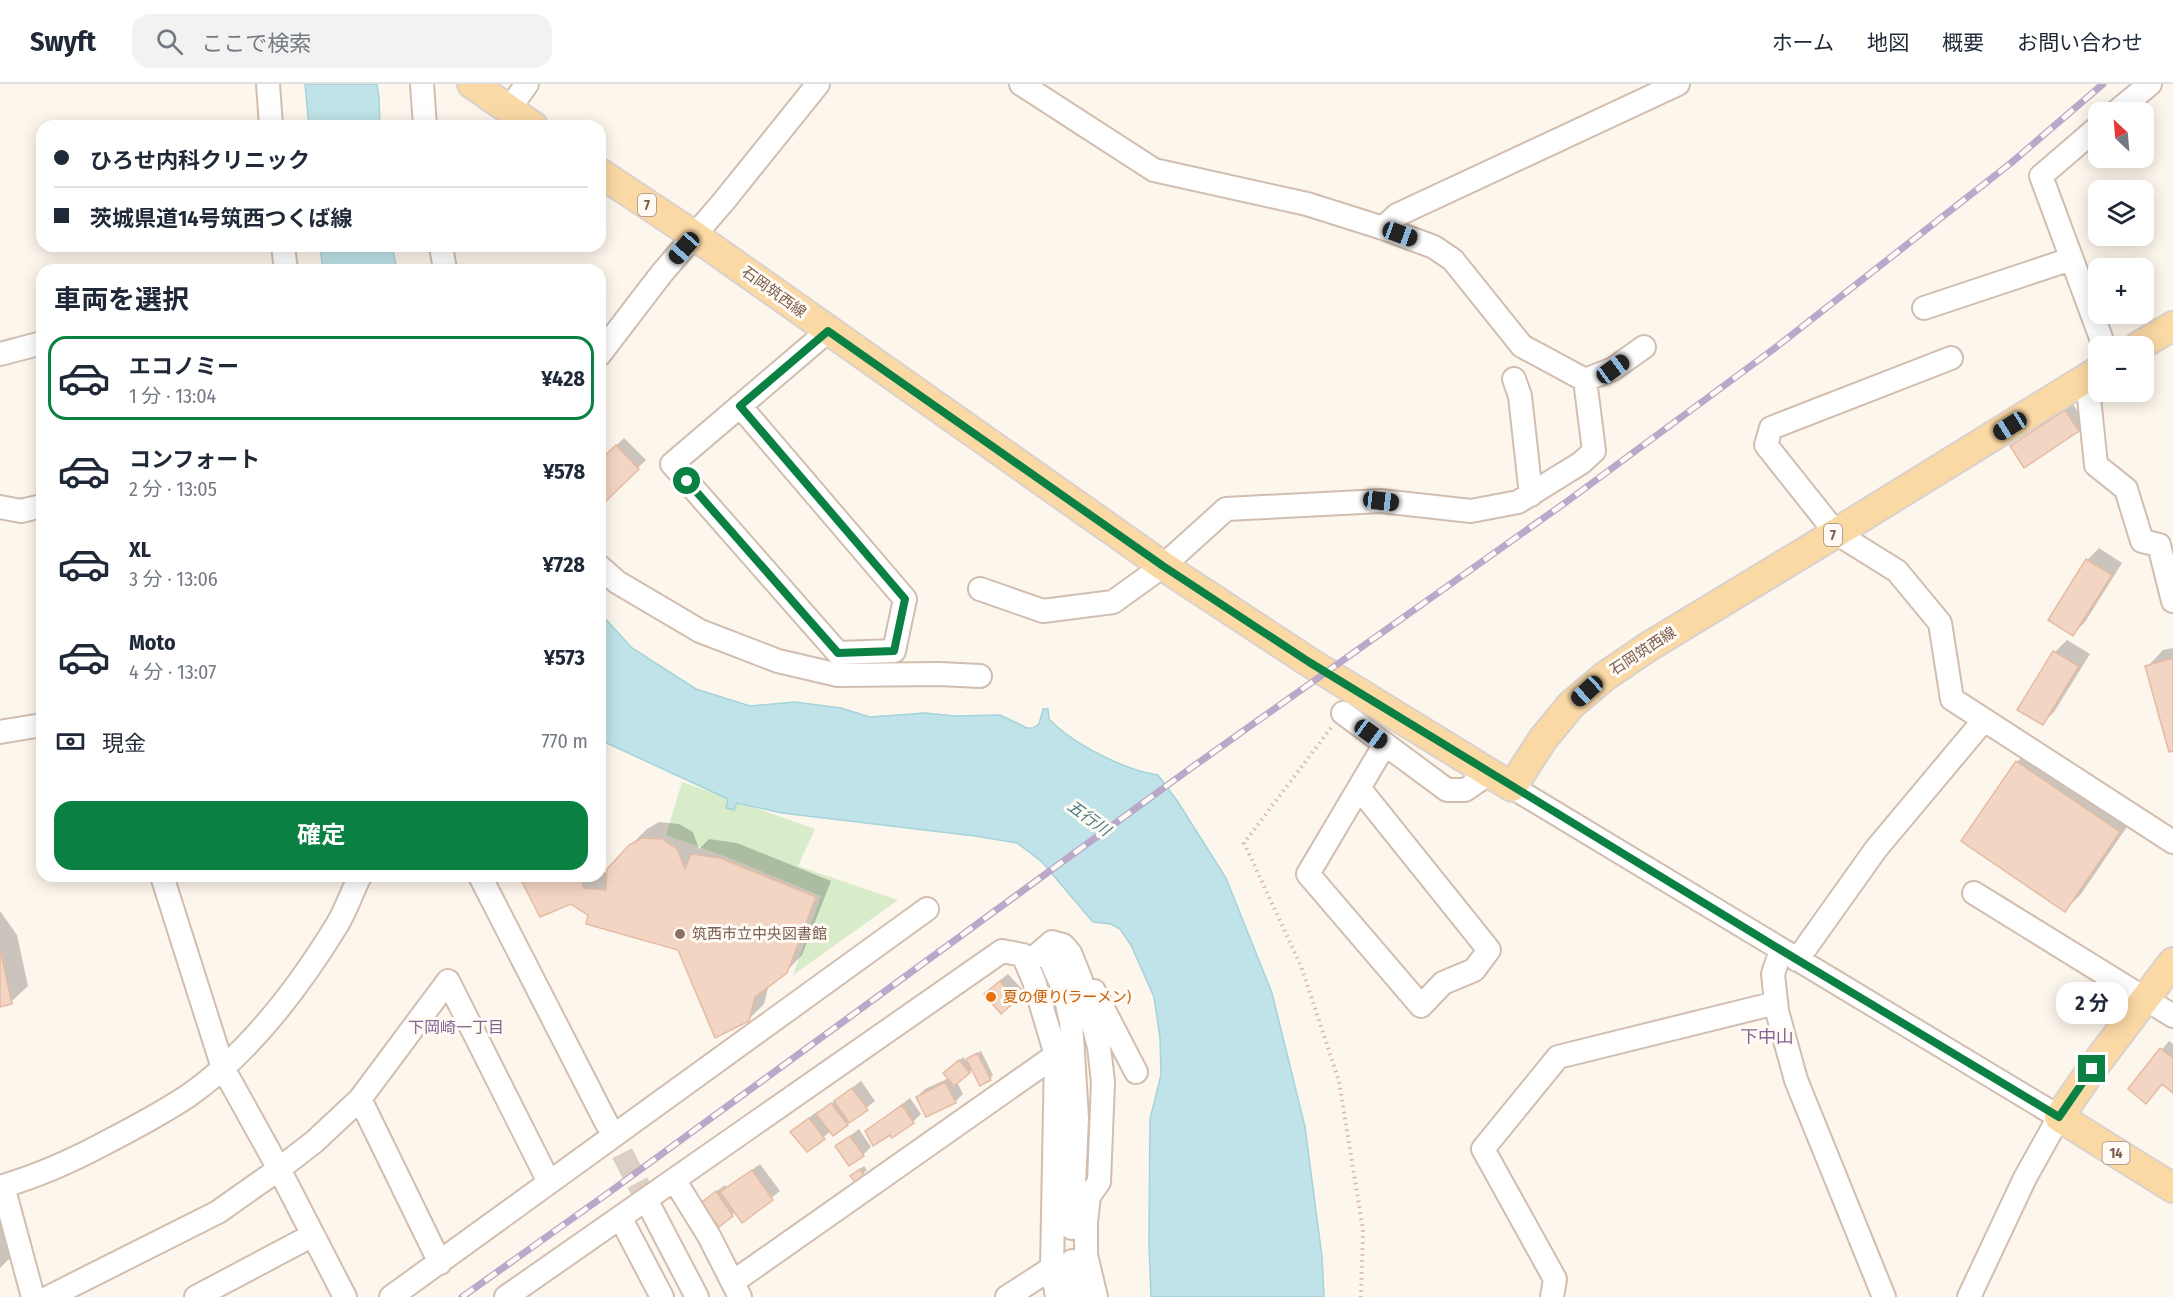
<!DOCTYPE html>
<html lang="ja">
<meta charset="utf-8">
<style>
body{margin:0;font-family:"Fira Sans Condensed","Noto Sans JP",sans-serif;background:#f2f2f3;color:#1f2937;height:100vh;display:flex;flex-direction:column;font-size:22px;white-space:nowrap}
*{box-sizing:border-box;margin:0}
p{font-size:20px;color:#747a83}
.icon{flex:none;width:33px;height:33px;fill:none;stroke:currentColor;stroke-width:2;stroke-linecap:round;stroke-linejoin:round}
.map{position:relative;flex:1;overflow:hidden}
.drawer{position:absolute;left:36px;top:180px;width:570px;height:618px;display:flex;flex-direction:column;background:#fff;border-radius:18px;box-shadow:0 3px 15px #0003}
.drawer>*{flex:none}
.hud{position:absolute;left:36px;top:36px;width:570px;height:132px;border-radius:18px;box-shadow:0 3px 15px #0003;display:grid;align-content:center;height:132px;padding:0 18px;background:#fff}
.needle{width:39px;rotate:334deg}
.controls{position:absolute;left:2088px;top:18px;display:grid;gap:12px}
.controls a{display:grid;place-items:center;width:66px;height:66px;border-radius:12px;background:#fff;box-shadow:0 3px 15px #0003;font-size:30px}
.end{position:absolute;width:27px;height:27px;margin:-14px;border:8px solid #0b8043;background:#fff;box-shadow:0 0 0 3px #fff}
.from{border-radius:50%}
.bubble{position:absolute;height:42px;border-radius:18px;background:#fff;box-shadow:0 3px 15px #0003;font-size:20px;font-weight:700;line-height:42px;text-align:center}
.car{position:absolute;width:18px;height:36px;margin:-18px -9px;border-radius:8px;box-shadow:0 0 4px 2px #0007;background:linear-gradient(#222 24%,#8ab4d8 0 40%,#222 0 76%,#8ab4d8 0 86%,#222 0)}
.hud b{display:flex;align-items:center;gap:21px;height:57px;font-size:22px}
.hud b+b{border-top:2px solid #e0e1e3}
.hud i{width:15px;height:15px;background:#1f2937}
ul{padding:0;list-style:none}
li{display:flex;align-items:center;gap:18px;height:84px;margin:0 12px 9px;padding:0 6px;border:3px solid transparent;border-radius:18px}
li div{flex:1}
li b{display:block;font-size:22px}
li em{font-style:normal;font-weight:700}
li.selected{border-color:#0b8043}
li>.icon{width:54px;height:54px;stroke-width:1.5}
h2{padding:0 18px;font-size:27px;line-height:72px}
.pay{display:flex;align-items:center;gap:15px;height:66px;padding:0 18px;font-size:22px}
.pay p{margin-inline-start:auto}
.action{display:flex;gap:12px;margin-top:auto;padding:12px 18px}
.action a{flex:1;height:69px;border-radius:18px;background:#0b8043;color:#fff;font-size:24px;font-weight:700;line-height:69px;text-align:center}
header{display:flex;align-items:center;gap:36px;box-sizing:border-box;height:84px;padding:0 30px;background:#fff;border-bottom:2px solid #e0e1e3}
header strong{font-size:28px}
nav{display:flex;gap:33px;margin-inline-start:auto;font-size:21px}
.search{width:420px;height:54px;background:#f2f2f3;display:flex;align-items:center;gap:15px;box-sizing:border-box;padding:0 21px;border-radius:18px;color:#747a83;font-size:22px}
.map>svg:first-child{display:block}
.green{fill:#d8ecc9}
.water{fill:#bfe3e8;stroke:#a5d3da;stroke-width:1.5}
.shadow{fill:#0003}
.building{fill:#f3d5c3;stroke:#e6bba3;stroke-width:1.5}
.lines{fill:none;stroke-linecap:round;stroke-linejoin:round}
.minor-tunnel{stroke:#dcd0c4;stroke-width:22;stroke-dasharray:22 11;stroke-linecap:butt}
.minor-casing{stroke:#d1beb0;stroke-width:26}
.major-casing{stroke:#dad1cd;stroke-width:32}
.path{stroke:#d9b8a5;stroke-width:4;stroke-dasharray:1.5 4.5;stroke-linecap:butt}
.minor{stroke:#fff;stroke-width:22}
.major{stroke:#fbd9a5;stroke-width:28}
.rail-casing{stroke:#b9a8c9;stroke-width:7}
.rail{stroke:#fffaf3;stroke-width:4.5;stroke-dasharray:14;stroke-linecap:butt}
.route{stroke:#0b8043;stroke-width:8}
.education-dot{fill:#8d6e63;stroke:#fffaf3;stroke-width:2}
.food-dot{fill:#e8710a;stroke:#fffaf3;stroke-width:2}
.labels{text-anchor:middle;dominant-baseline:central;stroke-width:6;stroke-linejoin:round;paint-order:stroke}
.shield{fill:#fffaf3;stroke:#a28b7f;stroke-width:1.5}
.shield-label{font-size:14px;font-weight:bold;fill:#7a5c4d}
.street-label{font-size:15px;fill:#7a5c4d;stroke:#fffaf3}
.education-label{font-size:15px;fill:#785e54;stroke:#fffaf3;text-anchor:start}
.food-label{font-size:15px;fill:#c56008;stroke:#fffaf3;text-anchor:start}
.water-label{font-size:16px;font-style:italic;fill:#437c86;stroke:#fffaf3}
.neighbourhood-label{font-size:16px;fill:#846695;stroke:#fffaf3}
.quarter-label{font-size:18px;fill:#846695;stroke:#fffaf3}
</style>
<header>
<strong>Swyft</strong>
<div class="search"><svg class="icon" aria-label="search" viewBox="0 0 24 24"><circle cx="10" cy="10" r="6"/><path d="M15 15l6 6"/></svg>ここで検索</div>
<nav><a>ホーム</a><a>地図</a><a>概要</a><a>お問い合わせ</a></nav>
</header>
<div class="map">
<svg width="2173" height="1213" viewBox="0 0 2173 1213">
<rect width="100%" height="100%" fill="#fdf6ec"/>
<path class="green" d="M682 698 815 745 798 782 898 816 793 891 821 812 727 773 666 751Z"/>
<path class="water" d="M305 0H377L379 14 380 42H309Z
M320 162H392L397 186H323Z
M600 529 632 564 696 605 750 622 795 618 841 624 870 633 925 629 955 632 1000 631 1027 644H1033L1039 640 1043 625H1048L1049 635C1073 660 1124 686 1158 691L1178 718 1226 794 1272 909 1305 1043 1322 1173 1324 1213H1151L1149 1160 1150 1035 1161 991 1160 954 1154 913 1131 861 1120 845 1111 840 1093 838 1042 778 1017 759 975 752 782 729 737 719 734 726 726 724 728 715 600 656Z"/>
<path class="shadow" d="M2073 320 2085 338 2078 346 2012 363 2020 355Z
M624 354 646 376 604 417 600 412V377Z
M2099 464 2122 479 2085 538 2073 550 2087 476Z
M2067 556 2090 570 2054 628 2042 640 2019 625 2055 568Z
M2173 564V665L2147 583 2163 566Z
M2033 662 2135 731 2081 810 2065 826 2017 678Z
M659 738 679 740 693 748 699 765 709 755 737 759 831 797 802 871 786 888 769 900 764 920 748 936 679 865 590 830 521 792H600V787L608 789 630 762 647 745Z
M0 827 17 851 28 902 11 918 0 921Z
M1008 890 1024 907 1002 928 993 902Z
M2169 957 2173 960V1007L2163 999 2130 1005Z
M981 967 993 991 990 995 973 985 957 998 963 1010 955 1018 917 1013 925 1005 949 994 945 990 963 973 966 977Z
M861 997 875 1017 833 1050 831 1047 807 1066 792 1048 800 1040 818 1027 819 1029Z
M910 1014 921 1030 913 1038 893 1052 890 1049 866 1047Z
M859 1045 871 1063 863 1071 837 1062Z
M760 1080 780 1107 742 1137 736 1127 732 1131 710 1112 725 1101 727 1104Z
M864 1082 867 1086 855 1096 856 1088Z
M0 1132 11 1173 0 1184Z"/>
<path class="building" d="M2065 326 2079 347 2024 384 2010 362Z
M616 361 639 385 604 419 600 415V376Z
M2086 475 2112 491 2073 552 2048 536Z
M2053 567 2079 582 2043 641 2017 626Z
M2173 574V667L2169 668 2145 582Z
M2016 677 2120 748 2065 828 1961 757Z
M642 754 662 755 677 765 685 785 691 770 720 774 816 813 787 889 755 913 749 937 715 954 678 866 586 840 588 831 571 820 540 833 519 792H580L584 804 606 806 607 785 629 761Z
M0 865 12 920 0 923Z
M1000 897 1017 916 1001 930 984 910Z
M2160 964 2173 974V1009L2162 1000 2146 1020 2128 1005Z
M977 969 991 996 980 1002 966 975Z
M959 976 970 989 954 1002 943 989Z
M945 998 956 1019 926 1033 916 1013Z
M852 1004 868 1026 849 1039 834 1017Z
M831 1019 848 1041 833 1052 816 1030Z
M902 1021 914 1039 892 1054 890 1051 873 1062 865 1047Z
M809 1034 825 1055 807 1068 790 1048Z
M850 1052 864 1072 849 1082 835 1062Z
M860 1085 864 1091 855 1098 850 1092Z
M752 1086 773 1116 742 1139 720 1108Z
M716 1107 733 1132 719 1143 701 1119Z"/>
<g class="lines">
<path class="minor-tunnel" d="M607 1040 651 1125"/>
<defs>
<path id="minor" d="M268 0 271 42
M422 0 425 42
M1021 0 1154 86 1307 120 1383 144 1434 163 1453 176 1522 262 1585 296 1613 285 1644 263
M509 25 527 0
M2116 28 2150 0
M2098 43 2041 92 2104 262
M1383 144 1397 131 1678 0
M283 162 286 186
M441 162 445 186
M1924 224 2071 175
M0 270 42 259
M600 270 662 189 724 117 818 0
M1951 274 1771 344 1766 361 1836 449 1897 487 1940 539 1952 615 2173 758
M2087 294 2096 381 2126 405 2142 457 2159 461 2173 517
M1514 295 1520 312 1531 411
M740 322 905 515 894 567 838 569 672 380 828 247
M0 423 21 427 42 422
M600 483 617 498 700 547 778 577 838 591 939 590 980 592
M980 505 1043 527 1113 518 1163 482 1226 425 1381 417 1471 427 1518 418 1581 379 1594 367 1585 296
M1343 629 1447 706H1465L1490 689
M0 648 42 641
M1512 703 2059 1033 2025 1094 1969 1213
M1359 704 1489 866 1474 886 1443 899 1421 922 1308 790 1385 660
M162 792 223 984 279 1085 345 1213
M480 792 607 1040
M1974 809 2173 932
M1781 866 1773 890 1777 927 1796 996 1884 1213
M1048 871 1064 906 1071 938 1077 1034 1072 1144
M1797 876 1876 765 1984 636
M1027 880 1052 858 1063 861 1070 869 1081 896 1099 963 1103 998 1099 1098 1089 1112 1086 1138V1171L1096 1213
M1094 907 1136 988
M360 1015 440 1179
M675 1097 709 1152 740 1213
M3 1102 33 1213
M0 1103C38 1092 74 1076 109 1057 136 1043 162 1029 188 1012 248 970 299 903 337 841 346 826 352 808 360 792
M651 1125 697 1213
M621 1135 662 1213
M1072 1177 1078 1213
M733 1198 1056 971
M49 1213 218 1128 279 1085 314 1058 360 1015 448 897 549 1098
M196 1213 313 1151
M391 1213 927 825
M506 1213 1002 867 1023 871 1034 897 1056 971 1052 1184 1057 1213
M1007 1213 1052 1184
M1552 1213 1555 1195 1483 1065 1558 973 1776 919"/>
<path id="major" d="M472 0 533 42
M600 89 695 152 1163 482 1309 578 1512 703 1543 655 1571 621 1604 593 1648 563 1836 449 2098 287
M2139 262 2173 242
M2173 878 2092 985 2059 1033 2173 1104"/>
</defs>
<use href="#minor" class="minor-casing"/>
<use href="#major" class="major-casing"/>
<path class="path" d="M1331 644 1244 759 1301 882 1339 997 1363 1146 1361 1213"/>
<use href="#minor" class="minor"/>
<use href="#major" class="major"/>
<defs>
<path id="rail" d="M462 1213 611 1107 1191 684 1569 416 1775 264 2011 79 2103 0"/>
</defs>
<use href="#rail" class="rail-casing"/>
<use href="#rail" class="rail"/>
</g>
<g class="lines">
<path class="route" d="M687 397 838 569 894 567 905 515 740 322 828 247 1163 482 1309 578 1781 866 2059 1033 2092 985"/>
</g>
<circle class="education-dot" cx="680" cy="850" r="6"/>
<circle class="food-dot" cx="991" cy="913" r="6"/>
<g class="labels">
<g class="shield">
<rect x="638" y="110" width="18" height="22" rx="4.5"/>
<rect x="1824" y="440" width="18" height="22" rx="4.5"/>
<rect x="2102.5" y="1058" width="27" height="22" rx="4.5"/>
</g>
<g class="shield-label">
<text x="647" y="121">7</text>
<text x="1833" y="451">7</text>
<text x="2116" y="1069">14</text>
</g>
<g class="street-label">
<text transform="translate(774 208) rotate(36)">石岡筑西線</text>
<text transform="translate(1643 567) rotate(-33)">石岡筑西線</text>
</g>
<g class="education-label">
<text x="692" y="850">筑西市立中央図書館</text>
</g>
<g class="food-label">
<text x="1003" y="913">夏の便り(ラーメン)</text>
</g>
<g class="water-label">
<text transform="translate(1089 734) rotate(36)">五行川</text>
</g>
<g class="neighbourhood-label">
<text x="456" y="943">下岡崎一丁目</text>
</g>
<g class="quarter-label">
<text x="1767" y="953">下中山</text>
</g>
</g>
</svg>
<div class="controls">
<a><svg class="needle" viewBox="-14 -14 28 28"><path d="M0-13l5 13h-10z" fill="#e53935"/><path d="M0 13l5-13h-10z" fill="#747a83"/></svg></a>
<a><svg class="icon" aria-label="layers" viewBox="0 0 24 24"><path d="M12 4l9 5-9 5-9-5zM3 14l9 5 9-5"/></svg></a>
<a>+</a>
<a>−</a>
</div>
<i class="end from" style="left:687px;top:397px"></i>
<i class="end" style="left:2092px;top:985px"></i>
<div class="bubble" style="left:2056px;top:898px;width:72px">2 分</div>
<i class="car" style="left:1400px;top:150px;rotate:110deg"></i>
<i class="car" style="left:684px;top:164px;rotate:221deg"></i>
<i class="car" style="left:1613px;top:285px;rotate:54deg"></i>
<i class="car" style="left:2010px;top:342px;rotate:238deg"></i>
<i class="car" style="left:1381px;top:417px;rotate:97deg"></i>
<i class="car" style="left:1587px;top:607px;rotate:228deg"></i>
<i class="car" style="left:1371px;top:650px;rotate:126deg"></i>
<div class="hud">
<b><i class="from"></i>ひろせ内科クリニック</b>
<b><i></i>茨城県道14号筑西つくば線</b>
</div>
<section class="drawer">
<h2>車両を選択</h2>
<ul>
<li class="selected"><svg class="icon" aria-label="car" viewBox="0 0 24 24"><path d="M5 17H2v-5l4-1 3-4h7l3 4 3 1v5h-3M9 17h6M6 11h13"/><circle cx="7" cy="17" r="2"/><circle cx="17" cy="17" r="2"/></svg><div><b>エコノミー</b><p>1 分 · 13:04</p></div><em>¥428</em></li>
<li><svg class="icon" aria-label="car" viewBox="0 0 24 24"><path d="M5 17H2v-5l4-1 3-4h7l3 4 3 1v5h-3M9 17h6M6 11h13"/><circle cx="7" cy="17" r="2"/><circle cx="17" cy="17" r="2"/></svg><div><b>コンフォート</b><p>2 分 · 13:05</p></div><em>¥578</em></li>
<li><svg class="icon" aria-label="car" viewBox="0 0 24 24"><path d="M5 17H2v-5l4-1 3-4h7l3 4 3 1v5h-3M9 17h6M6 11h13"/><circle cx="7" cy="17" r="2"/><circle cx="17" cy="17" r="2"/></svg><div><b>XL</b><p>3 分 · 13:06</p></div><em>¥728</em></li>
<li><svg class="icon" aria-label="car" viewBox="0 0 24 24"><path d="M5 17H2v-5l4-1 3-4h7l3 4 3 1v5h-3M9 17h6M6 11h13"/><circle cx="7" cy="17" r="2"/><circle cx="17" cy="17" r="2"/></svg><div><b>Moto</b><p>4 分 · 13:07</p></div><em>¥573</em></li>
</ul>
<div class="pay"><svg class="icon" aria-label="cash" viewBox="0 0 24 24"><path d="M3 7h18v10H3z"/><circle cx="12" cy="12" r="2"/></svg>現金<p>770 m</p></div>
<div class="action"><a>確定</a></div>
</section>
</div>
